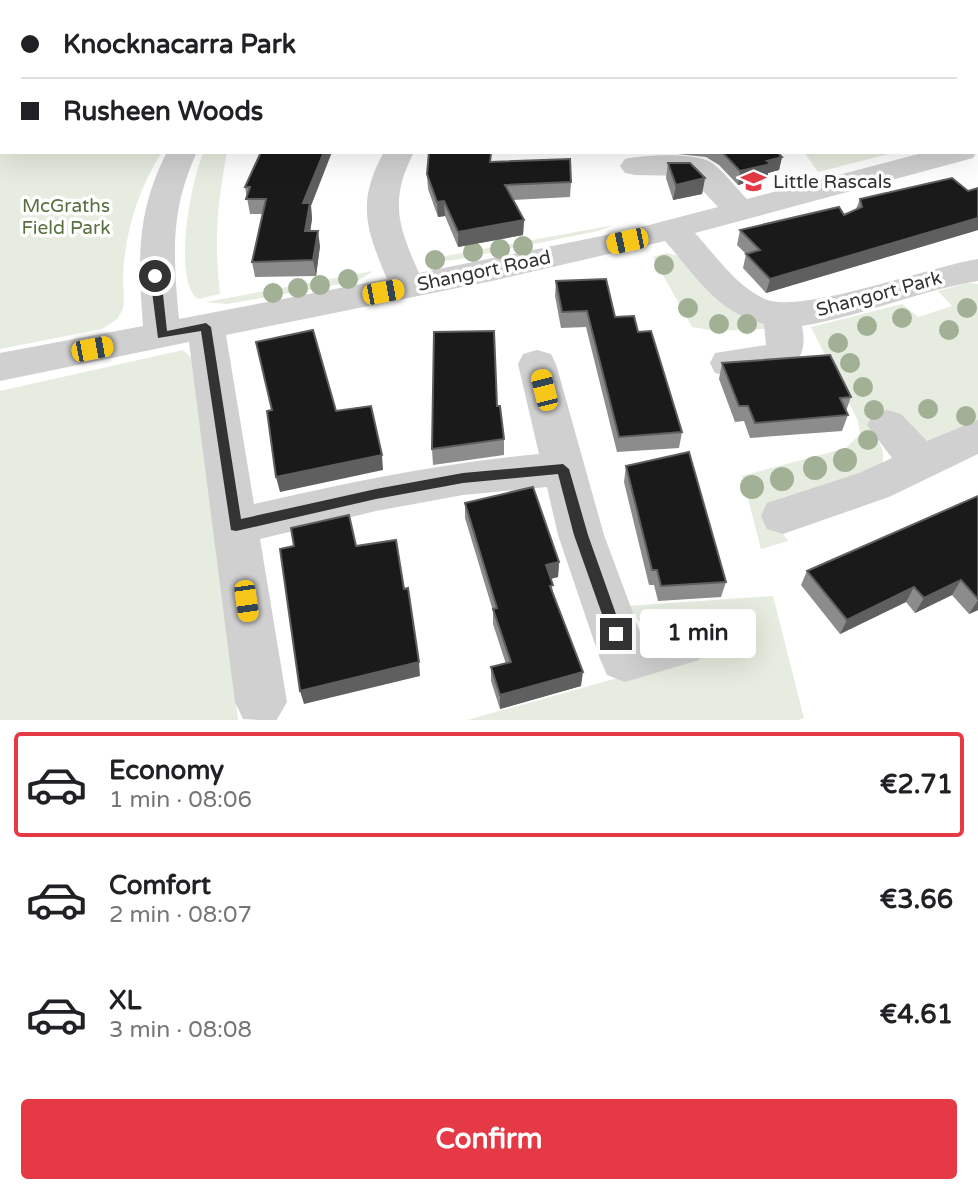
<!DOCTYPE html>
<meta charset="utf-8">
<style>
body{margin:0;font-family:"Varela Round",sans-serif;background:#f6f6f6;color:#202124;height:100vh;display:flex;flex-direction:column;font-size:26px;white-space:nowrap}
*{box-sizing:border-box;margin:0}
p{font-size:23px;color:#757577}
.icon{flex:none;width:38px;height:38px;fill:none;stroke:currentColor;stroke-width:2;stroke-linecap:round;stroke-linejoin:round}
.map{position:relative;height:720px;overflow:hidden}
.sheet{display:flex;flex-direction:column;background:#fff;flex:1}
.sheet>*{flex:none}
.hud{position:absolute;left:0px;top:0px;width:978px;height:154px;box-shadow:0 7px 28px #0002;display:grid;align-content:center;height:154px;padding:0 21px;background:#fff}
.end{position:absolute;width:32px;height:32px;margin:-16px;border:9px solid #333;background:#fff;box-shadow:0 0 0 4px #fff}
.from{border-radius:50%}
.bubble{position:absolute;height:49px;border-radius:7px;background:#fff;box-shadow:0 7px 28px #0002;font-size:23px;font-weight:700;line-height:49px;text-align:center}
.car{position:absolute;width:21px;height:42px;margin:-21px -10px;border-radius:9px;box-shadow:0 0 5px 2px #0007;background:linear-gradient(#f5c518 24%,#345 0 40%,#f5c518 0 76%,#345 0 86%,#f5c518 0)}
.hud b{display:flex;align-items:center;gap:24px;height:66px;font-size:26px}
.hud b+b{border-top:2px solid #e0e0e0}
.hud i{width:18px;height:18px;background:#202124}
ul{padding:12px 0 0;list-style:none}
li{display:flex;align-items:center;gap:21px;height:105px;margin:0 14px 10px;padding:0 7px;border:4px solid transparent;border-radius:7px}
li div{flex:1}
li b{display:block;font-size:26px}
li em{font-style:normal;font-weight:700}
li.active{border-color:#e63946}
li>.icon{width:63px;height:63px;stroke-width:1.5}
.action{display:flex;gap:14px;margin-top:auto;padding:14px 21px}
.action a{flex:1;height:80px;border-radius:7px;background:#e63946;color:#fff;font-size:28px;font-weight:700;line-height:80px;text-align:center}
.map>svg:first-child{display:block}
.green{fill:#e6ecdf}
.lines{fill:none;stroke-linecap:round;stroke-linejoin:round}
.minor{fill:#d0d0d0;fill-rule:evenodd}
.tree{fill:#a2b095}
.wall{fill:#8c8c8c}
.shaded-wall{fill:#5f5f5f}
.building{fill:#1a1a1a;stroke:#5f5f5f;stroke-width:2}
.route{fill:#333}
.labels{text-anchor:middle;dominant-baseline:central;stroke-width:7;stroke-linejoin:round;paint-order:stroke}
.poi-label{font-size:19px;fill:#333;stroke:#fff;text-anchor:start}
.park-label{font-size:19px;fill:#56703f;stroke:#fff}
.street-label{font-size:19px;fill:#333;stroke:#fff}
</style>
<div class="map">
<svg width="978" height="721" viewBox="0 0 978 721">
<rect width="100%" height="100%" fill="#fff"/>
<path class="green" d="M0 2 2 152H162C138 189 125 232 123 276 123 288 125 298 123 309L117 319 102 329 0 349Z
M204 152H227C217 205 214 240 220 294L198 299C172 281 191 178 204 152Z
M804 152H897L818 172Z
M614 225 598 231 455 260 434 262 429 259Z
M667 253 679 256 739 314 765 324V329L715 331 692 327 653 257Z
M373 271 358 281 227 304 206 302Z
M967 283 978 284V425L929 443 868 423C877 439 890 454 879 470L766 509 788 541 761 549 742 476 846 448 860 434 858 421 811 327 902 304 918 317 952 306 938 291Z
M183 350 200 367 238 720H0V391Z
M773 596 804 718 796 721H464L685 659V636L674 623 638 621 628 606Z"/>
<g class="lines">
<path class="minor" d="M272 0H296L271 2Z
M939 0H963V2H939Z
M976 44H978V61H976Z
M976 151 977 152 973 158 695 233C715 255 737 287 765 299 800 315 932 266 978 259V281C918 291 862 316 802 326 805 341 804 350 797 362 770 371 743 381 715 373L710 363 715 353 766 345 764 324C716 312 696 276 665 241L492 281 226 335 254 504C350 482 441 463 539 454L518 364 523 354 537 350 551 354 556 364 604 535 640 632 682 622 699 628 707 644 699 660 625 682 607 675 600 659 558 535 547 487 463 495 376 511 260 539 287 702 276 721 243 719 235 702 189 342 0 381V353L143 326C138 260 136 212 167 152H197C170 210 173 256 179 319L387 279C366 229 356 202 384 152H414C389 200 398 226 419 273L626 231 718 207 689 176 636 175 625 173 620 166 625 159C644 155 696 152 712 163 725 172 736 188 747 199L926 152Z
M887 410 901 414 927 441 978 420V454L889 497 783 534 767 529 761 516 767 503 859 473 892 458 867 425 873 414Z"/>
</g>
<g class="tree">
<circle cx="523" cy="246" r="10"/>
<circle cx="500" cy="249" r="10"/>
<circle cx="473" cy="252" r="10"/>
<circle cx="435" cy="260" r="10"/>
<circle cx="664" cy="265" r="10"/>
<circle cx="348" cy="279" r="10"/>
<circle cx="320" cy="285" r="10"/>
<circle cx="298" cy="288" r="10"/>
<circle cx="273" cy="293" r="10"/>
<circle cx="688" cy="308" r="10"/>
<circle cx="967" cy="308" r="10"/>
<circle cx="902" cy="318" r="10"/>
<circle cx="719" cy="324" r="10"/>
<circle cx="747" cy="324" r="10"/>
<circle cx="867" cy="326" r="10"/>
<circle cx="949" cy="330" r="10"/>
<circle cx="838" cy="343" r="10"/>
<circle cx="850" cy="363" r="10"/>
<circle cx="863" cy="387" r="10"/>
<circle cx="928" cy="409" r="10"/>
<circle cx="874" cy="410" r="10"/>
<circle cx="966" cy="416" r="10"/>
<circle cx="868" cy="440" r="10"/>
<circle cx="845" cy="460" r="12"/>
<circle cx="815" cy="468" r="12"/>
<circle cx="782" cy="479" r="12"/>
<circle cx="752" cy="487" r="12"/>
</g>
<path class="wall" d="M976 57 978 58V115H976Z
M261 152 311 206 312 219 310 231 320 246 316 276 255 277 252 262 263 214H250L245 187Z
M429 152H472L490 162 571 182 570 197 513 200 524 220 523 235 458 247 445 216 438 217 428 189 427 174Z
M658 152H777L782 157 779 170 768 173V177L738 185 719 165 706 157Z
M668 163 705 178 702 194 673 200 666 178Z
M978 188V230L766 293 743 268 746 254 737 245 740 230 844 215 856 209 860 199 968 191Z
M556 281 638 332 682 432 679 448 617 452 586 327 561 328 555 296Z
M722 363 851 397 846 411 848 415 842 431 750 438 744 421 735 422 719 379Z
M504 439V455L433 465 432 449Z
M626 466 726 582 721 597 658 601 654 585H649L624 482Z
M978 496V610L969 614 952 595 915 613 906 602 840 634 801 585 807 571Z
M465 503 559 562 558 577 551 579 553 593 581 686 500 709 491 681V667L506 664 493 624V611L465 518Z"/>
<path class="shaded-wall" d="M324 152H332L311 206 312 219 308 246 303 203Z
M782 157 779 170 768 173V177L738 185 740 171 767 161Z
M705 178 702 194 673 200 676 185Z
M444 201 445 216 438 217 437 202Z
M978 218V230L766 293 770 279Z
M524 220 523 235 458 247V232Z
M318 231 320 246 316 276 313 260Z
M382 455 383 470 280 492 276 477Z
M559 562 558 577 545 580 546 565Z
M961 580 952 595 915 613 924 598Z
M914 587 906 602 840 634 847 620Z
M978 600V610L969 614Z
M419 662 420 676 304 704 300 691Z
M583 672 581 686 500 709V695Z"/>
<path class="building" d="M319 0H589L591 2H318Z
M703 0H918L920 2H696Z
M976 57 978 58V101H976Z
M261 152H324L303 203H310L305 231H318L313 260 252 262 266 199H246L250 187H245Z
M429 152 491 153 490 162 570 159 571 182 505 185 524 220 458 232 444 201 437 202 427 174Z
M722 152H777L782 157 767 161 771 164 740 171Z
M668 163H690L705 178 676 185Z
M952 178 968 191 978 188V218L770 279 746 254 760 250 740 230 839 207 844 215 862 207 860 199Z
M606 279 615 317 634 316 638 332 651 331 682 432 619 437 587 311 562 312 556 281Z
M313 330 336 411 371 406 382 455 276 477 267 411 272 410 256 342Z
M494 331 497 406H500L504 439 432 449 434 332Z
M830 355 851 397 840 398 848 415 755 423 748 406H739L722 363Z
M689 452 726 582 661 586 657 570H652L626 466Z
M533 487 559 562 546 565 553 585 550 586 583 672 500 695 491 667 511 662 493 609 497 608 465 503Z
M978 496V599L961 580 924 598 914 587 847 620 807 571Z
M349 515 356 546 396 540 404 589 408 588 419 662 300 691 280 549 294 546 291 528Z"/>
<path class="route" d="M155 273 161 276 167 331 206 323 211 327 241 519 376 489 463 473 563 464 569 469 588 535 623 634 621 639 616 641 609 634 574 535 558 474 463 483 376 499 236 531 231 530 201 331 158 338 150 276Z"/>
<defs>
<symbol id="school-bare" viewBox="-9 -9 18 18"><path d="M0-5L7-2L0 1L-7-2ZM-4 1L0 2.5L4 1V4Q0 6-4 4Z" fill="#e63946" stroke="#fff" stroke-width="2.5" paint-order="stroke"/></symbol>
</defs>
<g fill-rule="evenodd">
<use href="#school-bare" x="736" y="164" width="35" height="35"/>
</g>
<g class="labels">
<g class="poi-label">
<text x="773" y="182">Little Rascals</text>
</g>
<g class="park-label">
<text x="66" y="206">McGraths<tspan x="66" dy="22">Field Park</tspan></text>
</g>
<g class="street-label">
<text transform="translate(484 271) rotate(-12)">Shangort Road</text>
<text transform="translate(879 294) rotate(-15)">Shangort Park</text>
</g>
</g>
</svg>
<i class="end from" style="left:155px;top:276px"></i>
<i class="end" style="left:616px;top:634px"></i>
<div class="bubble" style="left:640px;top:609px;width:116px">1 min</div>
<i class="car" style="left:627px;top:241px;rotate:258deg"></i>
<i class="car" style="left:383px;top:292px;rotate:79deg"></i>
<i class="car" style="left:92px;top:349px;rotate:79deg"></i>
<i class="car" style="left:544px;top:390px;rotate:346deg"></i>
<i class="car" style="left:246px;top:601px;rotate:172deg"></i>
<div class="hud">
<b><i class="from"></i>Knocknacarra Park</b>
<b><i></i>Rusheen Woods</b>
</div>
</div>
<section class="sheet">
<ul>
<li class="active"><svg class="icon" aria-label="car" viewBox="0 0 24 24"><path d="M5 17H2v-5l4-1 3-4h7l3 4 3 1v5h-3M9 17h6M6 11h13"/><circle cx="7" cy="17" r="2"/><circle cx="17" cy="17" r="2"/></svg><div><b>Economy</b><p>1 min · 08:06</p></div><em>€2.71</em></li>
<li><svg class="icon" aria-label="car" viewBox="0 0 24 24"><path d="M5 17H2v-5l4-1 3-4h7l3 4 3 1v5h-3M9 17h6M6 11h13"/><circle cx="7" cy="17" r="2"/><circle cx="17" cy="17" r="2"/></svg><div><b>Comfort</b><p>2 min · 08:07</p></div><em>€3.66</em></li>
<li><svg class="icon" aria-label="car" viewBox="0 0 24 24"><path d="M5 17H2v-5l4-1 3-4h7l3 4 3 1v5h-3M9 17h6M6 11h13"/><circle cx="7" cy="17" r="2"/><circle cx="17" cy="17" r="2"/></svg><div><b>XL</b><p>3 min · 08:08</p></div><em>€4.61</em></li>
</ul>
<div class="action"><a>Confirm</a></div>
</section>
